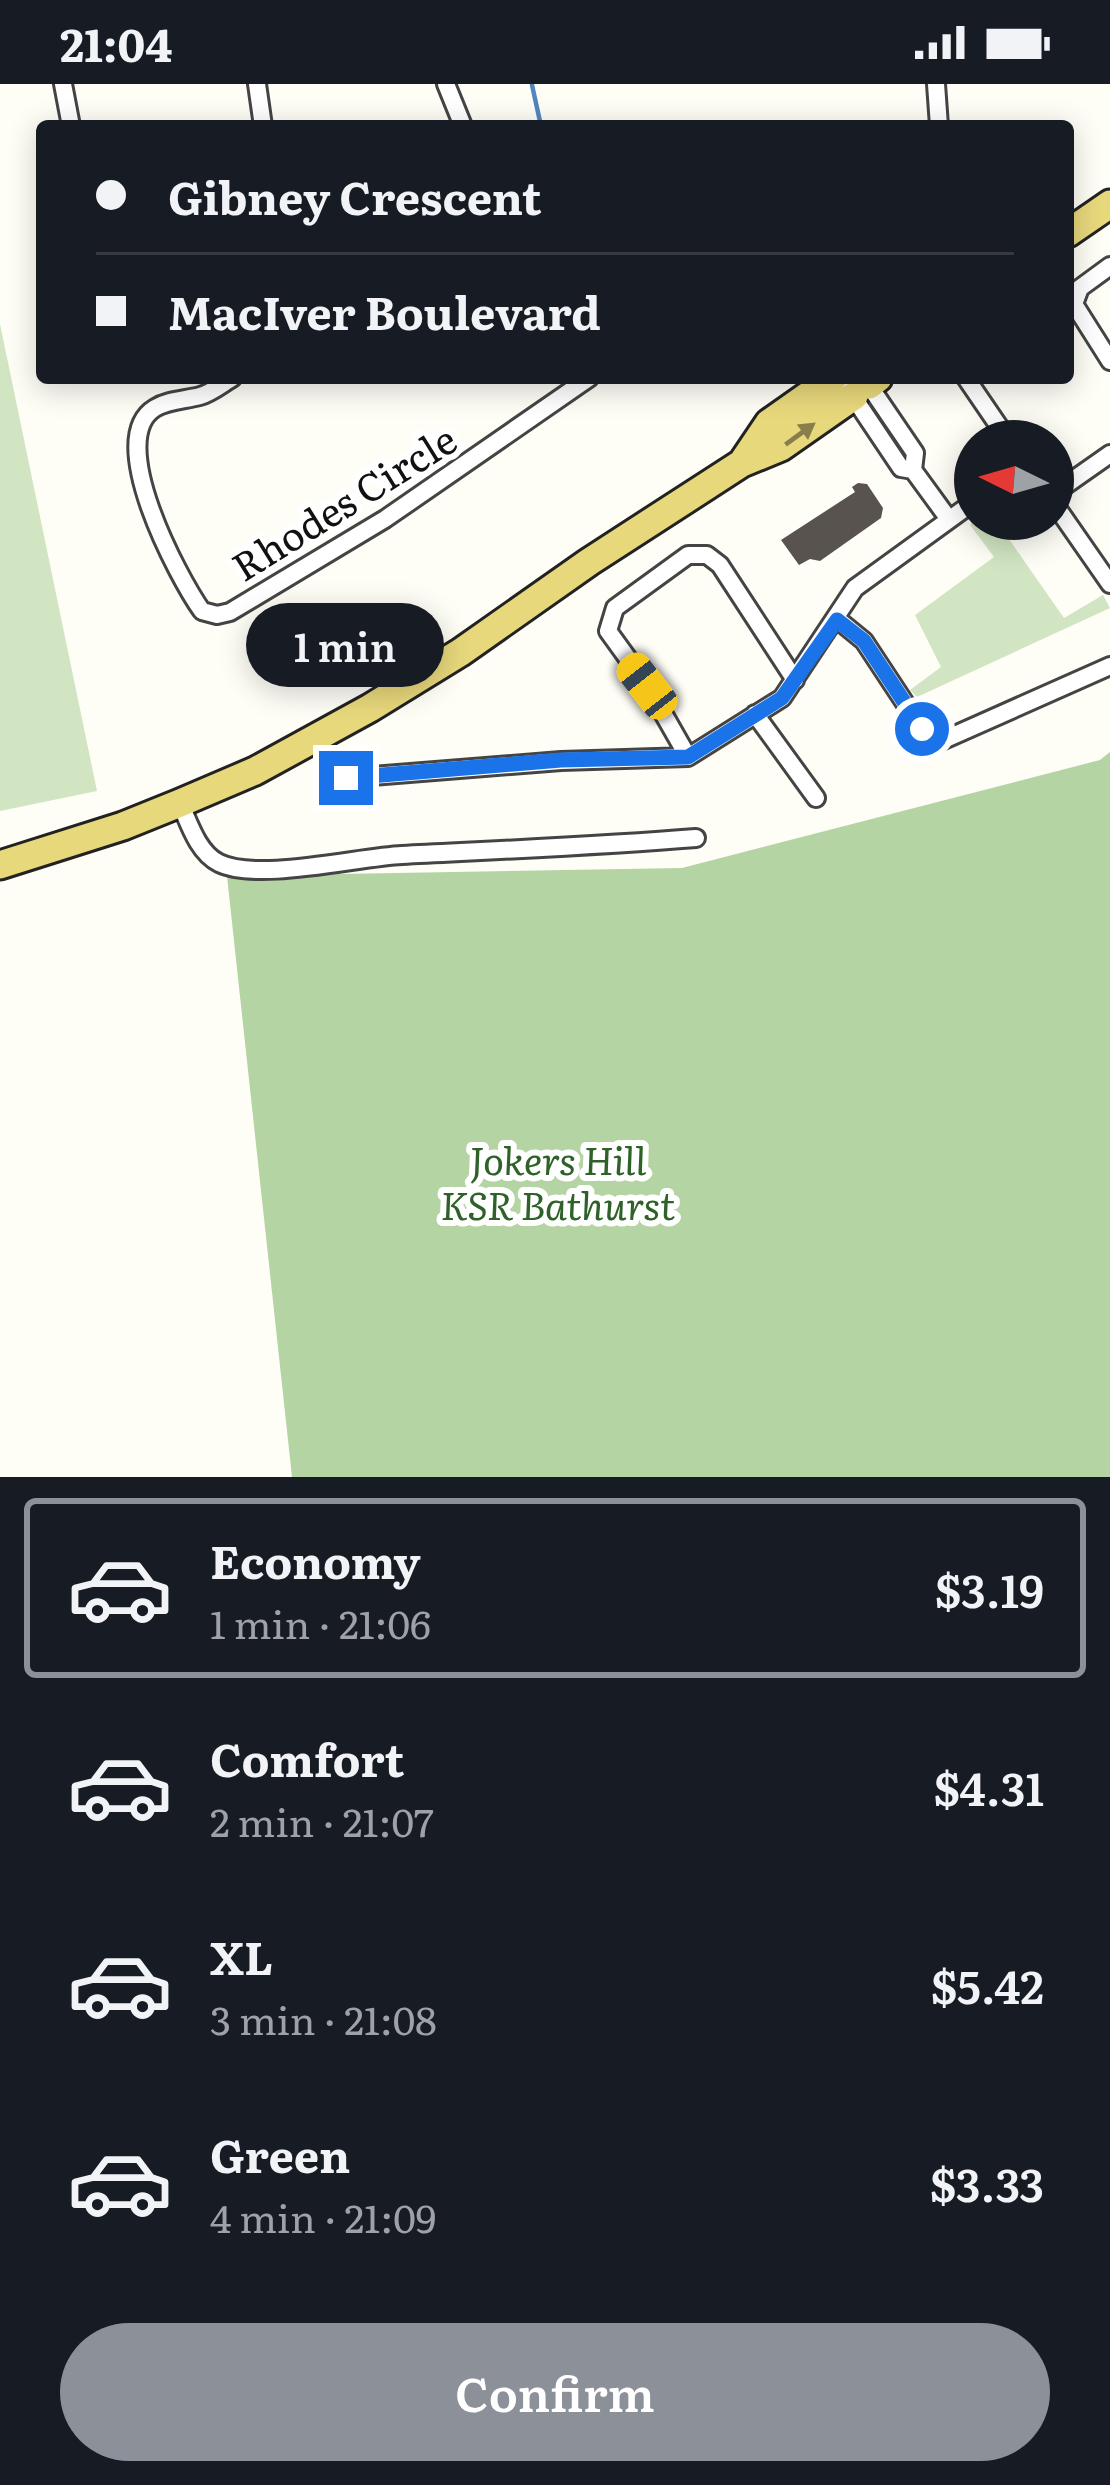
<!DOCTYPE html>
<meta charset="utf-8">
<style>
body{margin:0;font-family:Literata,serif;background:#20242c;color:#f1f3f6;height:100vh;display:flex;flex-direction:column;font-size:45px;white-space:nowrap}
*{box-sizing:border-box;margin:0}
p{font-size:39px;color:#9ea1a6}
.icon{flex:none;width:66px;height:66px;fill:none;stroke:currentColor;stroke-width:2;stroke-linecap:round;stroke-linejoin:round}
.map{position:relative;height:1393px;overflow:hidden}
.panel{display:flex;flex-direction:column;background:#171b24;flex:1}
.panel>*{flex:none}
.banner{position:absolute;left:36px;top:36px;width:1038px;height:264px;border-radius:12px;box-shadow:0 6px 30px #0003;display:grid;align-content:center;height:264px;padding:0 60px;background:#171b24}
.needle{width:78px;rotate:275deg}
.buttons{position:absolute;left:954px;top:336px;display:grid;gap:24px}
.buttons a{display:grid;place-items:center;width:120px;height:120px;border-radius:50%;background:#171b24;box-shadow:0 6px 30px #0003;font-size:60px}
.end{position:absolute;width:54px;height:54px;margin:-27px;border:15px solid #1a73e8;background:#fff;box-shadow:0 0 0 6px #fff}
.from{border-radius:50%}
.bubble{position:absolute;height:84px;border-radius:42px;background:#171b24;box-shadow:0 6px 30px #0003;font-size:39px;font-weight:600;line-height:84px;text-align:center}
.car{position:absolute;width:36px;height:72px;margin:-36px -18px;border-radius:15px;box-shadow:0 0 9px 3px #0007;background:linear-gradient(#f5c518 24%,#345 0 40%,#f5c518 0 76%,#345 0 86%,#f5c518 0)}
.banner b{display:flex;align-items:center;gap:42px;height:114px;font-size:45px}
.banner b+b{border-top:3px solid #363941}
.banner i{width:30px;height:30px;background:#f1f3f6}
ul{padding:21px 0 0;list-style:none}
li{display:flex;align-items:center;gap:36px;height:180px;margin:0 24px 18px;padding:0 36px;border:6px solid transparent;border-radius:12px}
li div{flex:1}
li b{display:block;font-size:45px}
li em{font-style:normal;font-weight:600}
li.on{border-color:#8c9099}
li>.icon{width:108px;height:108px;stroke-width:1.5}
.action{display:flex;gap:24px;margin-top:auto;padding:24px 60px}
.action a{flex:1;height:138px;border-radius:72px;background:#8c9099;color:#fff;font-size:48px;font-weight:600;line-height:138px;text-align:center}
.status{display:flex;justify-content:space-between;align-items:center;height:84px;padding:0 60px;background:#171b24;direction:ltr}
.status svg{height:33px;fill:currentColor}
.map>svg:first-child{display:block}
.green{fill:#d1e5c2}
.forest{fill:#b5d4a4}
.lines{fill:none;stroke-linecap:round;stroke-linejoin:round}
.stream{stroke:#5087be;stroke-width:4.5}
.building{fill:#58534e}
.minor-casing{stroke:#444;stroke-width:22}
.primary-casing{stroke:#222;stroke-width:33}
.minor{stroke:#fff;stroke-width:16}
.primary{stroke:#e8d87c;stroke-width:27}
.oneway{fill:#877e4c}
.route{stroke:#1a73e8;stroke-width:15}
.labels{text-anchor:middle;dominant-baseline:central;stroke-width:12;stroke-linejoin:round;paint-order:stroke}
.street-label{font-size:39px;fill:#111;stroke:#fff}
.park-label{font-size:39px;font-style:italic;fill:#2e6228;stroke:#fff}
</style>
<div class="status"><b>21:04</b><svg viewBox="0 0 49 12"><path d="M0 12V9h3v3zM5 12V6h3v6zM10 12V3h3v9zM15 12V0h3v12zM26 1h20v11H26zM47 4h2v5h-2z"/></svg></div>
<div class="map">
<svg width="1110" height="1393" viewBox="0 0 1110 1393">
<rect width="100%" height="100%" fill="#fefdf6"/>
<path class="green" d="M0 240 97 707 0 727Z
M975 435H995L1064 534 1103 511 1110 524 917 613 910 606 941 583 915 531 994 473 970 441Z"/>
<path class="forest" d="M1110 668V1393H292L227 792 682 784 1100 676Z"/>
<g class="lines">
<path class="stream" d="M532 1 541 42"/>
</g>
<path class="building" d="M858 399 867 400 883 424 881 434 820 477 810 475 799 481 781 456 855 408 852 403Z"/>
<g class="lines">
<defs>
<path id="minor" d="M63 0 71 42
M257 0 263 42
M446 0 463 42
M936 0 939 42
M1110 182 1080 204 1074 220 1110 277
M232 294C222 300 211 309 200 312 185 316 168 316 155 324 104 355 178 493 202 527L217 531 230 528 385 435 589 294
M864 294 915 369 913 386
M966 294 1009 357
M848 305 901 384 913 386 948 434
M1053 410 1110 370
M1053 418 1110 500
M837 535 864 557 922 645 939 658 1110 582
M755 630 816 714
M688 673 647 601 608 547 615 524 688 471H707L720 481 795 596
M347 694 561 677 688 673 782 614 855 504 975 417
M180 719C189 739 198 769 219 779 257 798 358 773 402 771 500 766 598 762 696 754"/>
<path id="primary" d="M1068 149 1110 120
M869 301 878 294
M742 379 769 339 833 294
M0 781 123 742 180 719 255 687 370 624 461 568 589 478 742 379 781 363 854 312"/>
</defs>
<use href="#minor" class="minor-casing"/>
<use href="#primary" class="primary-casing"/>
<use href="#minor" class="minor"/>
<use href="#primary" class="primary"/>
</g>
<defs><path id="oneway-solid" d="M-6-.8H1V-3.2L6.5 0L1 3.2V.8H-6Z" transform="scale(3)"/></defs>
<use class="oneway" href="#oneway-solid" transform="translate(800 350) rotate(-36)"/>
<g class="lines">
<path class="route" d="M346 694 561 676 688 673 782 614 837 536 864 557 922 645"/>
</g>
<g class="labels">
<g class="street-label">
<text transform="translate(343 417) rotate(-32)">Rhodes Circle</text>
</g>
<g class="park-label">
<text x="558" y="1074">Jokers Hill<tspan x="558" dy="45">KSR Bathurst</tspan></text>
</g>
</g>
</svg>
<div class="buttons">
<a><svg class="needle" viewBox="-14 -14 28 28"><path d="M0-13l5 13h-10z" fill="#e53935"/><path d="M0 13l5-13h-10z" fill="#9ea1a6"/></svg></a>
</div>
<i class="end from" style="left:922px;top:645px"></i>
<i class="end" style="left:346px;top:694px"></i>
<div class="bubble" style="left:246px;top:519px;width:198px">1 min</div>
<i class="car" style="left:647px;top:602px;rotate:322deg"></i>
<div class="banner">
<b><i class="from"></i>Gibney Crescent</b>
<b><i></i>MacIver Boulevard</b>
</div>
</div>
<section class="panel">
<ul>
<li class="on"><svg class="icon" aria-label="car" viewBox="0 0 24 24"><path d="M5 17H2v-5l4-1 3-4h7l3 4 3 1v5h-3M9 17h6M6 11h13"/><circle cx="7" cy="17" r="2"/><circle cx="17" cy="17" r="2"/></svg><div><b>Economy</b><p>1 min · 21:06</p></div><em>$3.19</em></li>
<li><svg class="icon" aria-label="car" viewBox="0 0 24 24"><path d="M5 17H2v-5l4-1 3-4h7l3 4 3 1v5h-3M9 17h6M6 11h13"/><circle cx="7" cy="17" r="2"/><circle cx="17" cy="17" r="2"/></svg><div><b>Comfort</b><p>2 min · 21:07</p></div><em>$4.31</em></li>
<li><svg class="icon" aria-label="car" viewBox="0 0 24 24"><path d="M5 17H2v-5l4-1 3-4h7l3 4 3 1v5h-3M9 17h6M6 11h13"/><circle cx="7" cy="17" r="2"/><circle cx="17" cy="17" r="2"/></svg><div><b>XL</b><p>3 min · 21:08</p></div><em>$5.42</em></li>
<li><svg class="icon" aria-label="car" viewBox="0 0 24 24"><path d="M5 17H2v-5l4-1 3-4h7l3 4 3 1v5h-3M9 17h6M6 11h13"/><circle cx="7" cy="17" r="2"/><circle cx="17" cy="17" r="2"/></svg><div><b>Green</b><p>4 min · 21:09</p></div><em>$3.33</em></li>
</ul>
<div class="action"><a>Confirm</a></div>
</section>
